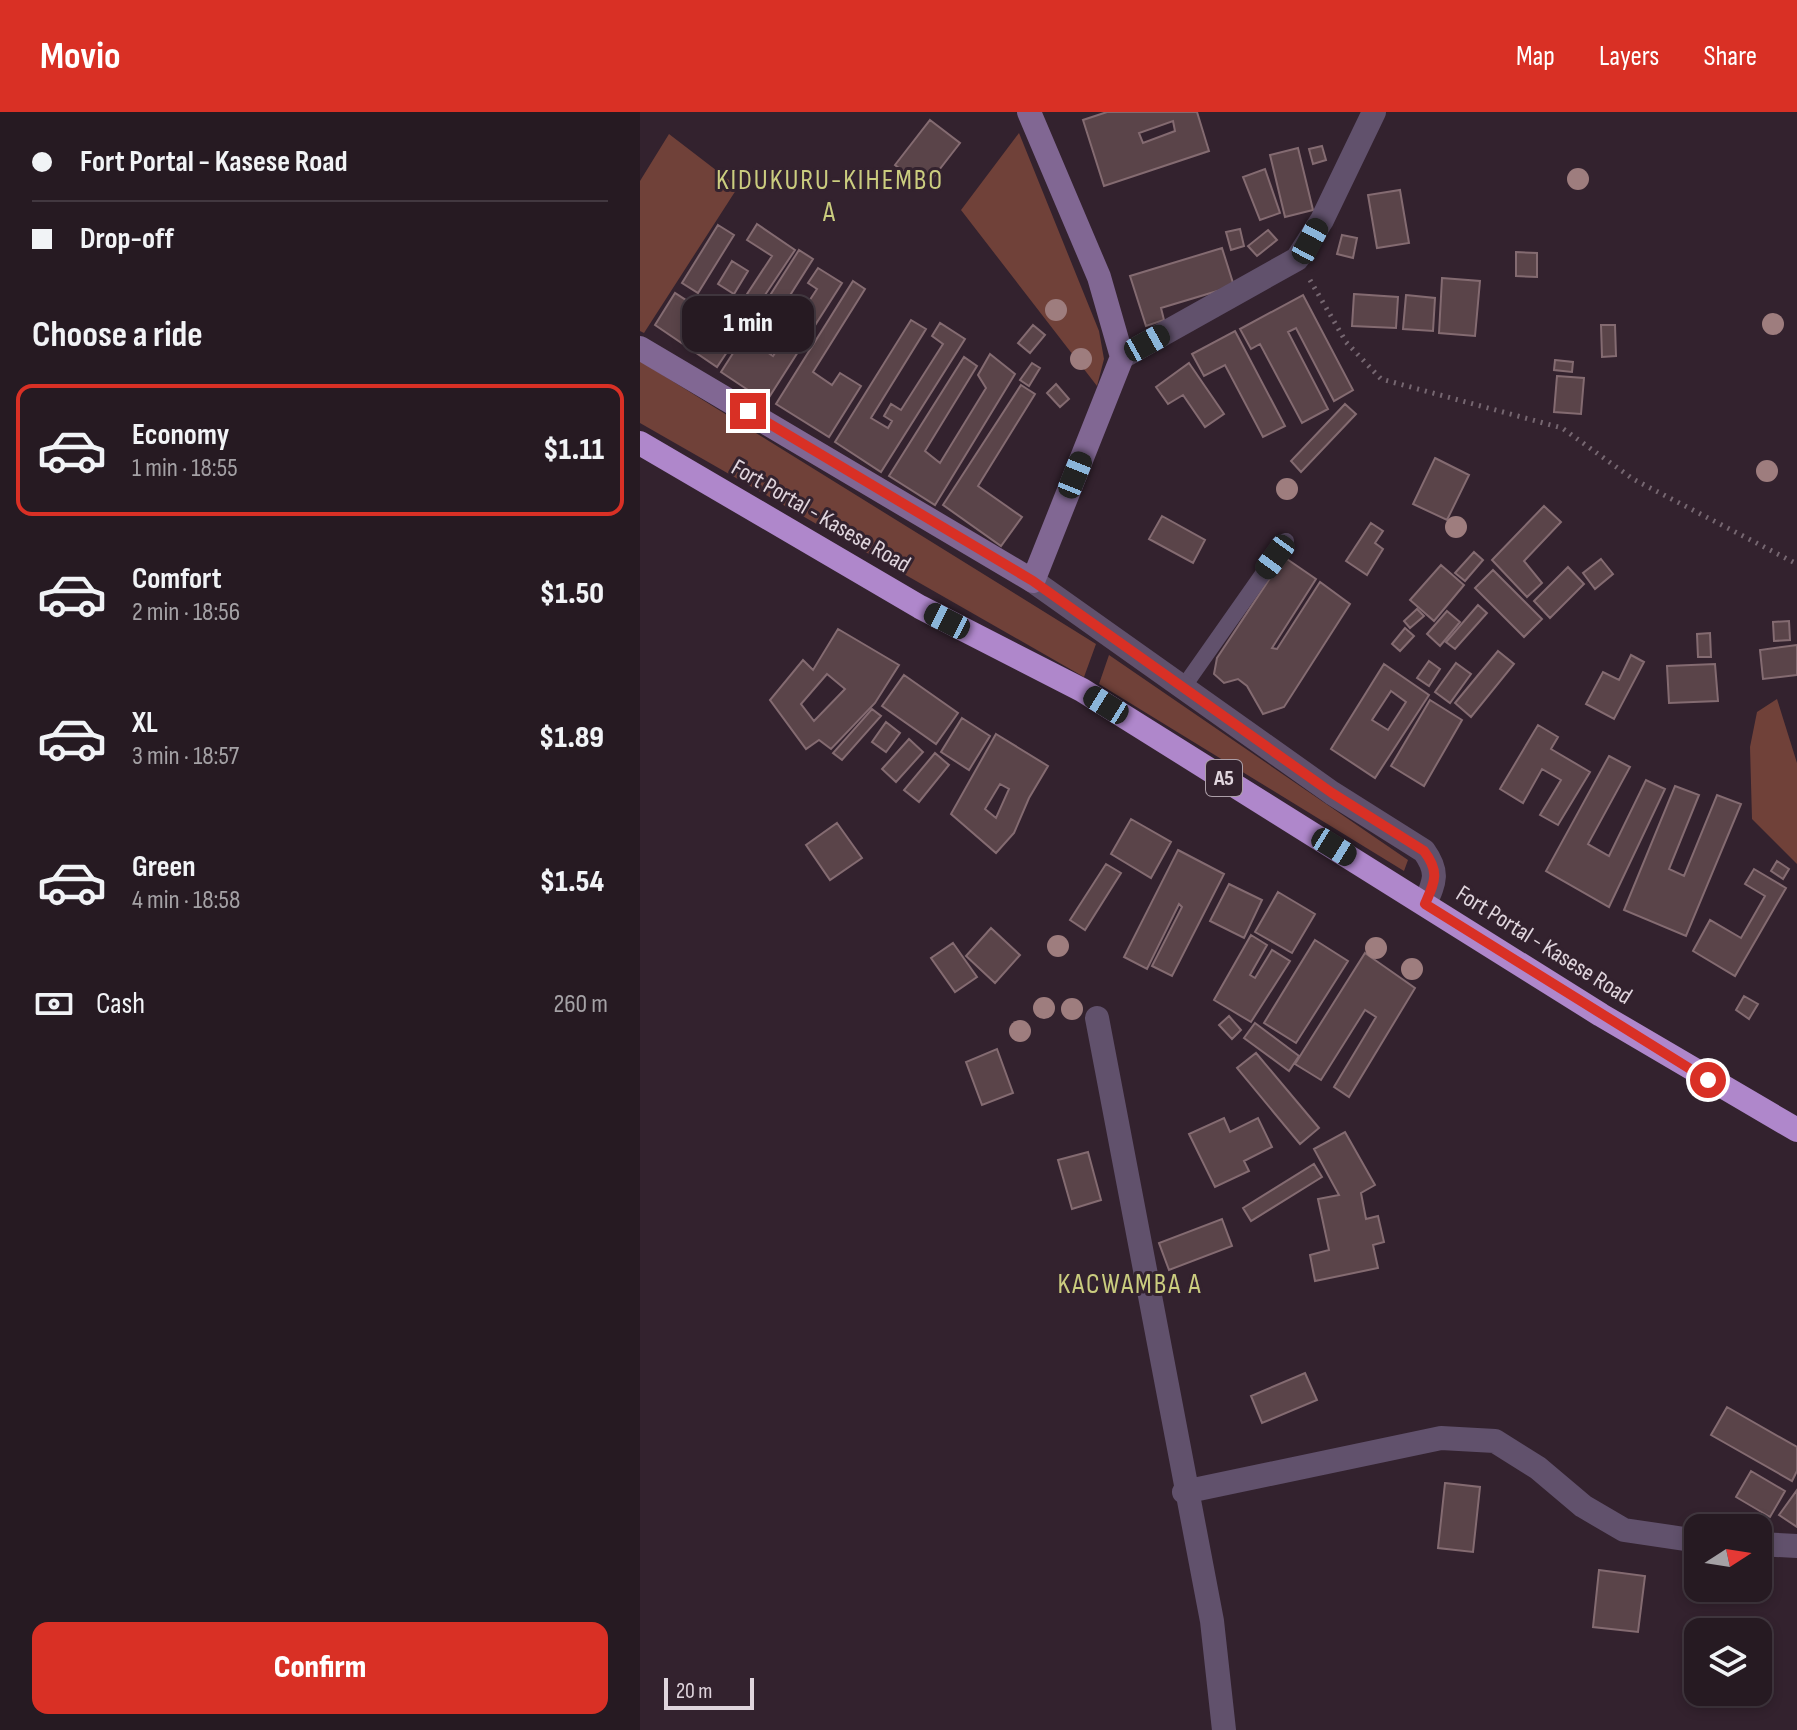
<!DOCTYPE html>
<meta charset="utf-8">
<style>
body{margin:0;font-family:"Sofia Sans Condensed",sans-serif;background:#32272f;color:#f1f3f6;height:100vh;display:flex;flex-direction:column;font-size:30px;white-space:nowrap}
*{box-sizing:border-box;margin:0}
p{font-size:26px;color:#a4a1a5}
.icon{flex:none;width:44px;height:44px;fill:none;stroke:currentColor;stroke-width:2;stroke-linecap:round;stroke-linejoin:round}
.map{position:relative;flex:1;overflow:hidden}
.details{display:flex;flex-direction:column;background:#261a22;width:640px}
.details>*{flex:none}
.top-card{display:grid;align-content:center;height:176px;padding:0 32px;background:#261a22}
.needle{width:52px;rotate:78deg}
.fabs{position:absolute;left:1044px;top:1402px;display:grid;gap:16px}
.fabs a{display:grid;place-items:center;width:88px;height:88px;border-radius:16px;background:#261a22;box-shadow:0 4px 12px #0003,0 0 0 2px #423840;font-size:40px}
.scale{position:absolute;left:24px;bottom:20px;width:90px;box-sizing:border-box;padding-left:8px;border:4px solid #e0d5dd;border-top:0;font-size:22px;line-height:28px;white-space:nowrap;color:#e0d5dd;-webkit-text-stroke:6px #33222e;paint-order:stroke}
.end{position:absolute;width:36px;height:36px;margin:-18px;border:10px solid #d93025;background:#fff;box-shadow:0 0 0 4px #fff}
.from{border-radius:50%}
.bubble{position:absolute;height:56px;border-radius:16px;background:#261a22;box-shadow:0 4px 12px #0003,0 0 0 2px #423840;font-size:26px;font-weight:800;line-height:56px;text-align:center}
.car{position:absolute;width:24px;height:48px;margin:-24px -12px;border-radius:10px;box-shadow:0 0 6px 2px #0007;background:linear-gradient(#222 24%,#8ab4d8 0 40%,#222 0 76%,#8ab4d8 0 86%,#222 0)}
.top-card b{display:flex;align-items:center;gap:28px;height:76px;font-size:30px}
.top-card b+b{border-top:2px solid #423840}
.top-card i{width:20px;height:20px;background:#f1f3f6}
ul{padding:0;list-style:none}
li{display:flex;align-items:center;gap:24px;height:132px;margin:0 16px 12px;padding:0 16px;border:4px solid transparent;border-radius:16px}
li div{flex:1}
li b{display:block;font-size:30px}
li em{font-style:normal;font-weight:800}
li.current{border-color:#d93025}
li>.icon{width:72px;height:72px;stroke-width:1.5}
h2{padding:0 32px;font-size:36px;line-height:96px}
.pay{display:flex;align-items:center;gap:20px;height:88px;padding:0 32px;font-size:30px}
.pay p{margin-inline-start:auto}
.primary-button{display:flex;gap:16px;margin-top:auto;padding:16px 32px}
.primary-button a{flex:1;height:92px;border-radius:16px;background:#d93025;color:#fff;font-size:32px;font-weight:800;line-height:92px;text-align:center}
header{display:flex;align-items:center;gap:48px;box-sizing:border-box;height:112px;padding:0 40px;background:#d93025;color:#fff}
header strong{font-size:38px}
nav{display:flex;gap:44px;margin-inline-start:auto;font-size:28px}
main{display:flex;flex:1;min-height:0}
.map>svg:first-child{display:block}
.green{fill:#704139}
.building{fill:#5a4449;stroke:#846b71;stroke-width:2;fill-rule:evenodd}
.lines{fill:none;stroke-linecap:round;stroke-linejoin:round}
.path{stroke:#766771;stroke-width:5;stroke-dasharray:2 6;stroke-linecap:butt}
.lane{stroke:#61516c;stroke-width:16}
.street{stroke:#61516c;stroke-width:24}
.secondary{stroke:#816793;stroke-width:24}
.highway{stroke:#af87cb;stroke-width:24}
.tree{fill:#9e7d7e}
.route{stroke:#d93025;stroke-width:10}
.labels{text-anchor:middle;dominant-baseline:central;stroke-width:6;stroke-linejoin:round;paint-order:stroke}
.shield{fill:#33222e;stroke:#ac9fa8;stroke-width:2}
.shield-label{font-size:22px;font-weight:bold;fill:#e0d5dd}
.street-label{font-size:24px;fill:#e0d5dd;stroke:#33222e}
.quarter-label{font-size:28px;letter-spacing:2px;fill:#cbcd7f;stroke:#33222e}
</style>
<header>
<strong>Movio</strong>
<nav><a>Map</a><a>Layers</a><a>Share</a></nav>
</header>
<main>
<section class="details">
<div class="top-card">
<b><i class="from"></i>Fort Portal - Kasese Road</b>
<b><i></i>Drop-off</b>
</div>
<h2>Choose a ride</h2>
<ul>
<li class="current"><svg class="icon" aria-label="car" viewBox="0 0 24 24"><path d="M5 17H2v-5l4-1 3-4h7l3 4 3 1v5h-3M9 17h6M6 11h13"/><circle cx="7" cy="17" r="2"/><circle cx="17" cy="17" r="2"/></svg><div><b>Economy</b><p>1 min · 18:55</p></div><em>$1.11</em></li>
<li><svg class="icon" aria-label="car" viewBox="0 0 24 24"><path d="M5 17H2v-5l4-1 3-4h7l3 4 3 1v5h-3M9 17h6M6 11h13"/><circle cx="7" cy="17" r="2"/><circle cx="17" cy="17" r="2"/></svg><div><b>Comfort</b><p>2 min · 18:56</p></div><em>$1.50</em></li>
<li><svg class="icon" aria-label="car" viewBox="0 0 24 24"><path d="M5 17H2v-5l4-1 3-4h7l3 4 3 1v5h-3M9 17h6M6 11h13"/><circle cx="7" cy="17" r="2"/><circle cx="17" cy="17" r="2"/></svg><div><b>XL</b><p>3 min · 18:57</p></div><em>$1.89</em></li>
<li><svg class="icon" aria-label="car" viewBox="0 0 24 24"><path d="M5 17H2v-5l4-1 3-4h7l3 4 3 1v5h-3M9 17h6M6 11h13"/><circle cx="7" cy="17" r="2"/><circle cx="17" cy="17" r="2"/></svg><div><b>Green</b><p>4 min · 18:58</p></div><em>$1.54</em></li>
</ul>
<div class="pay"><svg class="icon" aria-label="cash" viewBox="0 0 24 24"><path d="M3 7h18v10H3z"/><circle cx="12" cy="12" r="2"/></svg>Cash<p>260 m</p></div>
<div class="primary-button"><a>Confirm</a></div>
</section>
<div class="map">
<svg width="1157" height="1618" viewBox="0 0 1157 1618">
<rect width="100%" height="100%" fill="#33222e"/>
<path class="green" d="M379 21 459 219 464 247 457 274 321 98Z
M29 22 98 75 4 221 0 219V69Z
M0 249 456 532 444 565 0 311Z
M469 543 768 748 764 759 459 572Z
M1137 587 1157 651V752L1112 707 1110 635 1117 600Z"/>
<path class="building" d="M467 0H557L569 39 464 74 443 8ZM533 9 535 19 503 31 499 21Z
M290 8 320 31 285 76 255 53Z
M682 34 686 48 673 52 669 37Z
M658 36 673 98 645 105 630 43Z
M625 57 640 101 620 108 603 65Z
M760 78 769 131 737 136 728 83Z
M117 112 155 138 77 255 15 213 35 181 86 214 132 144 107 128Z
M78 113 94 123 58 181 42 171Z
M600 117 604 134 591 138 586 120Z
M628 118 637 128 617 144 608 134Z
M702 123 717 126 713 146 697 142Z
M582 136 594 174 521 196 524 208 506 214 490 164Z
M159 138 173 147 118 234 133 244 177 177 168 171 178 156 202 171 126 290 81 260Z
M876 140 897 141V165L876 164Z
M92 149 108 159 94 182 78 172Z
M802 166 840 169 835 224 799 221Z
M213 169 225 177 173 260 192 273 200 261 221 274 189 325 136 292Z
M714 182 758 185 756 216 712 214Z
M663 183 713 278 694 289 656 216 648 220 688 297 662 311 620 232 611 237 600 217Z
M766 183 795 186 793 219 763 217Z
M271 208 286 217 231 306 248 316 252 309 244 304 251 292 261 298 303 232 292 224 300 211 325 227 241 360 195 330Z
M393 213 405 223 390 241 378 231Z
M961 213H975L976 244 962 245Z
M595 219 645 314 623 325 585 253 564 264 552 242Z
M350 242 375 262 295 393 249 364 324 245 337 254 285 339 300 351 346 276 338 263Z
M915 248 933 250 932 260 914 258Z
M392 251 400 256 389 274 380 268Z
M549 251 584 302 565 315 543 283 528 292 516 275Z
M917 264 944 266 941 302 914 300Z
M416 272 429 287 420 295 407 281Z
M381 273 395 282 338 374 382 405 361 434 303 393Z
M705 292 716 302 661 360 651 349Z
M795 346 829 363 807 408 773 392Z
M904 394 921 410 884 449 902 471 887 485 852 448Z
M522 404 565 428 553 451 509 427Z
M731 411 743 419 735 431 743 437 727 463 706 449Z
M834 440 843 448 825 469 815 461Z
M644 445 676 467 632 536 637 537 680 470 710 492 644 595 623 602 607 574 598 567 584 571 574 562 577 546Z
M961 447 973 462 955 477 943 461Z
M801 453 824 473 794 509 770 488Z
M928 455 944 472 910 506 894 489Z
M853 458 902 507 884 525 835 476Z
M838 493 847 501 815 537 806 530Z
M777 497 784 504 770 516 764 509Z
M807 499 820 510 800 534 787 522Z
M1149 509 1150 528 1134 529 1133 510Z
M765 516 774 524 760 539 752 532Z
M198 517 259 553 235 591 191 637 179 628 166 637 130 588 163 548 173 558ZM187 562 205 577 174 609 161 592Z
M1070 521 1071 545H1058L1057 522Z
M1157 533V563L1123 567 1120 538Z
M858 539 874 552 831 605 815 591Z
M991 543 1004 550 974 607 946 592 963 560 979 568Z
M789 549 800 557 789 574 777 566Z
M816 551 831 562 810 591 795 580Z
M744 552 789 583 735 666 691 637ZM751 579 766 590 748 618 732 608Z
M1075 552 1078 589 1029 591 1027 554Z
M264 563 318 601 296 632 242 594Z
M790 588 822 608 784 674 751 654Z
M232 597 241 604 202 648 193 641Z
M322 606 350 624 329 658 301 640Z
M246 610 260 621 246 640 232 630Z
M898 613 918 625 911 637 950 660 918 713 900 703 921 668 902 657 883 691 860 677Z
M356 622 408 654 389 686 374 721 356 741 311 702ZM360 672 369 677 356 706 345 697Z
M269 627 283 640 256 670 242 657Z
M295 641 309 653 279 690 264 678Z
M969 644 990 655 948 732 969 744 1006 668 1025 677 969 795 906 759Z
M1035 674 1059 683 1029 757 1044 764 1077 683 1101 692 1046 824 984 798Z
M491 707 531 730 511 766 471 742Z
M197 711 222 746 190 768 166 733Z
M538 738 584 762 532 864 512 854 542 795 539 792 507 857 484 845Z
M1137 749 1149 757 1143 767 1131 759Z
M466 752 481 761 445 818 430 808Z
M1114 757 1146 776 1095 864 1053 839 1070 808 1101 826 1125 784 1105 772Z
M589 772 622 788 604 826 570 809Z
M638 780 675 802 652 841 615 820Z
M351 816 380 843 355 871 326 844Z
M611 823 627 833 610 863 615 866 632 838 650 849 611 910 574 888Z
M675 828 708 849 656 931 624 911Z
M313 831 337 865 315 880 291 846Z
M725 841 775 876 709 985 694 975 736 905 725 898 681 968 655 952Z
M1104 884 1118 892 1109 907 1096 898Z
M589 904 601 918 592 927 579 913Z
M615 911 659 944 649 959 604 926Z
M357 937 373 981 342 993 326 950Z
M616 941 679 1016 660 1032 597 956Z
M584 1006 590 1020 618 1006 632 1035 604 1049 609 1059 575 1075 549 1022Z
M705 1020 735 1073 721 1081 726 1107 738 1104 744 1130 733 1133 738 1156 675 1169 670 1143 689 1138 678 1087 699 1083 674 1037Z
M448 1040 461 1088 432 1097 418 1048Z
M674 1052 682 1065 611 1109 603 1096Z
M582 1107 592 1134 529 1158 519 1131Z
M665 1261 677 1288 622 1311 611 1284Z
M1087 1295 1157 1335V1359L1152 1369 1071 1323Z
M1111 1359 1145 1379 1130 1405 1096 1385Z
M805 1371 840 1375 833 1440 798 1436Z
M1157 1378V1415L1139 1403Z
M959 1458 1005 1464 998 1520 953 1515Z"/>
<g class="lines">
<path class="path" d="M670 168 706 230 741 267 922 316 993 367 1157 452"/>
<path class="lane" d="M542 577 646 429"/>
<path class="street" d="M482 245 657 147 682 108 734 0
M393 469 692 681 784 739C799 760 795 769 785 792
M457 906 572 1509 584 1618
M544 1380 801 1326 855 1329 898 1356 943 1394 984 1418 1058 1429
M1118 1432 1157 1434"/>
<path class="secondary" d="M0 236 393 469 482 245 459 165 389 0"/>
<path class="highway" d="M0 331 280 495 442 578 961 903 1157 1018"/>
</g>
<g class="tree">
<circle cx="938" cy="67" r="11"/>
<circle cx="416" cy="198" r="11"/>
<circle cx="1133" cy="212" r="11"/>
<circle cx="441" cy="247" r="11"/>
<circle cx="1127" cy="359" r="11"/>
<circle cx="647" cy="377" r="11"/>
<circle cx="816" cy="415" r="11"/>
<circle cx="418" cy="834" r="11"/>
<circle cx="736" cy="836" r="11"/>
<circle cx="772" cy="857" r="11"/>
<circle cx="404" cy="896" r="11"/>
<circle cx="432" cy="897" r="11"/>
<circle cx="380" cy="919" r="11"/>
</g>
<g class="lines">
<path class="route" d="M108 299 393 469 692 681 784 739C800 760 795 769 785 792L1068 968"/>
</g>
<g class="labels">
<rect class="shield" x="566" y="648" width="36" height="36" rx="6"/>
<g class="shield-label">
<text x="584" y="666">A5</text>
</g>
<g class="street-label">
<text transform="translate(181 404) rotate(30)">Fort Portal - Kasese Road</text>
<text transform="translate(904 833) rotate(32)">Fort Portal - Kasese Road</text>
</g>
<g class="quarter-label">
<text x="190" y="68">KIDUKURU-KIHEMBO<tspan x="190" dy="32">A</tspan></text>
<text x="490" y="1172">KACWAMBA A</text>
</g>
</g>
</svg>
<div class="fabs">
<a><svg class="needle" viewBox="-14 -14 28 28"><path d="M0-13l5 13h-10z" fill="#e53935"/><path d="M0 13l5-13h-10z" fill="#a4a1a5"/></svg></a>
<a><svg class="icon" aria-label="layers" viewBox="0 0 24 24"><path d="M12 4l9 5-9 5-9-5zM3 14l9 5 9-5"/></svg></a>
</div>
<div class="scale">20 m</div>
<i class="end from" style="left:1068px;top:968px"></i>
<i class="end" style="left:108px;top:299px"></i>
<div class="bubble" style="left:42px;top:184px;width:132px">1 min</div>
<i class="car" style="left:670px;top:129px;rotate:28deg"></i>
<i class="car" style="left:507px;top:231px;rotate:61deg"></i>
<i class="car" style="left:435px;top:363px;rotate:22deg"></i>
<i class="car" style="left:635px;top:445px;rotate:216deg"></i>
<i class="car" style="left:307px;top:509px;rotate:297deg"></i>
<i class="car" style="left:466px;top:593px;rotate:302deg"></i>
<i class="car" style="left:694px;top:735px;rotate:122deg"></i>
</div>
</main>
